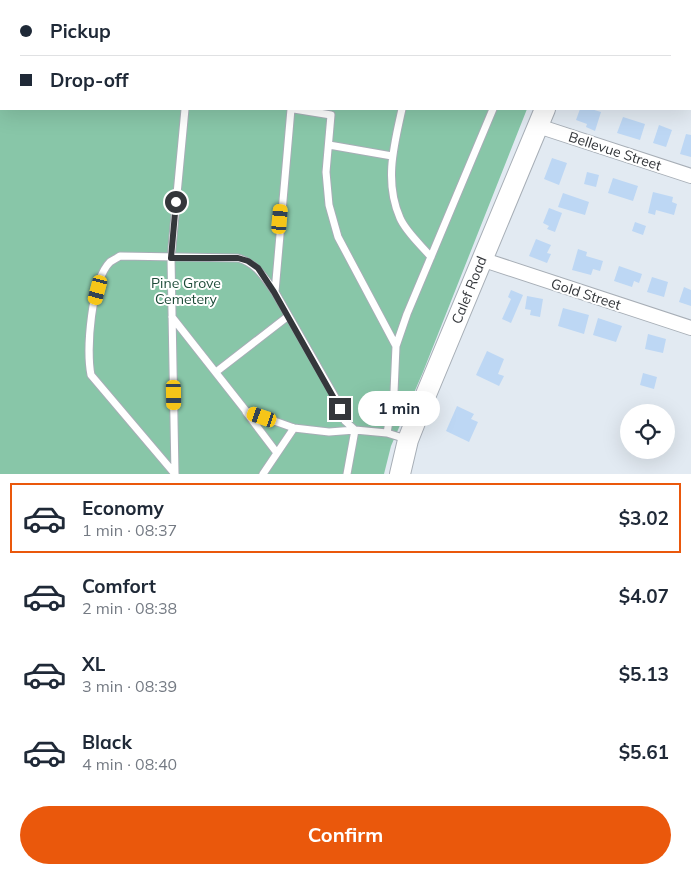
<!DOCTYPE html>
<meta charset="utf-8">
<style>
body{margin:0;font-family:Mulish,sans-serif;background:#f6f6f7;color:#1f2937;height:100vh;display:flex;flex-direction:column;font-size:19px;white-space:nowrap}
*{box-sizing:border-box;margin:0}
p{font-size:16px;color:#747a83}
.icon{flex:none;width:28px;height:28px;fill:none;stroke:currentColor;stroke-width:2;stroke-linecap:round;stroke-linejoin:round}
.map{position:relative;height:474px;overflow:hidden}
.side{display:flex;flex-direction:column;background:#fff;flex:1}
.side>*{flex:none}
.guide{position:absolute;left:0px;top:0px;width:691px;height:110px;box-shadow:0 5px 20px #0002;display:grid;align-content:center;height:110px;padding:0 20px;background:#fff}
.buttons{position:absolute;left:620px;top:404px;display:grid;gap:10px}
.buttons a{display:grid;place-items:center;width:55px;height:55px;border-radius:50%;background:#fff;box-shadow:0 5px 20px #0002;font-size:25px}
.end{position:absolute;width:22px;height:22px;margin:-11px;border:6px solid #34373b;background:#fff;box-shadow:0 0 0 2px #fff}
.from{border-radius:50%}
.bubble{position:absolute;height:35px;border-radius:18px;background:#fff;box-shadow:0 5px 20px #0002;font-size:16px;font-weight:700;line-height:35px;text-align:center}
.car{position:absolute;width:15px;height:30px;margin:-15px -8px;border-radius:6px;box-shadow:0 0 4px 1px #0007;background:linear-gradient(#f5c518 24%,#345 0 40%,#f5c518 0 76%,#345 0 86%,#f5c518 0)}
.guide b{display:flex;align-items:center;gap:18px;height:48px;font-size:19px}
.guide b+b{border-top:1px solid #e0e1e3}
.guide i{width:12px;height:12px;background:#1f2937}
ul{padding:9px 0 0;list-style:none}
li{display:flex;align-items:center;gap:15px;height:70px;margin:0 10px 8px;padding:0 10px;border:2px solid transparent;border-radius:0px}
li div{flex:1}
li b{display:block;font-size:19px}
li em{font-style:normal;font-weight:700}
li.on{border-color:#ea580c}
li>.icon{width:45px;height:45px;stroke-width:1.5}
.primary-button{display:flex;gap:10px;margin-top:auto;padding:10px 20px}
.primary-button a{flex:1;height:58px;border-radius:30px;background:#ea580c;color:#fff;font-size:20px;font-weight:700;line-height:58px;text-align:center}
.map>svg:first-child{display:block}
.green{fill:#88c6a8}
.building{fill:#bdd7f4}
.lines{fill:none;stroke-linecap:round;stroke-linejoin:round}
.lane-casing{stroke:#a7aeb6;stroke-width:9}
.street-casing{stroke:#a7aeb6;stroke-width:16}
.secondary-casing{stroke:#a7aeb6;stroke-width:22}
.lane{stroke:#fff;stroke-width:7}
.street{stroke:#fff;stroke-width:14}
.secondary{stroke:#fff;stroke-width:20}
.route{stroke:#34373b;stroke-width:6}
.labels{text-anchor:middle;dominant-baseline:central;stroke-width:4;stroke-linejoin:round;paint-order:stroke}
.street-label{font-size:14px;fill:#34373b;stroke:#fff}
.park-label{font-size:14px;fill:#1d4b38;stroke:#fff}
</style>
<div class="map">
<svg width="691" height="474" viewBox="0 0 691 474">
<rect width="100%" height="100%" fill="#e2eaf2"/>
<path class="green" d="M0 0H572L1 1V109H527L423 372 391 446 384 474H0Z"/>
<path class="building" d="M580 109H591L601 112 595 131 586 127 587 124 576 120Z
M623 117 645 124 640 140 617 133Z
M659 125 672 130 666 147 653 143Z
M686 134 691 135V157L680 154Z
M552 158 567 163 559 185 544 179Z
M587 172 599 175 596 187 584 184Z
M613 178 638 186 633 201 608 193Z
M653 192 673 197 672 202 677 204 674 215 656 210 655 215 648 213Z
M563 193 589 202 585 215 558 207Z
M549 208 562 213 555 232 547 229 549 226 543 223Z
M635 222 646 226 643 235 632 231Z
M536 239 551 245 547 253 551 254 547 263 529 256Z
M578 249 587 252 586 256 603 261 600 271 593 269 591 275 572 270Z
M619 266 642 274 639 283 634 281 632 287 614 281Z
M652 277 668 282 664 297 647 292Z
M684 287 691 290V306L679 302Z
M511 290 523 295 511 323 502 319 511 299 508 297Z
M527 296 543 299 540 317 530 315 531 310 525 309Z
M563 308 589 315 584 334 558 326Z
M598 318 622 326 616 342 593 335Z
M648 334 666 339 663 353 645 349Z
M487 351 504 359 498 374 504 376 499 386 476 375Z
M643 373 657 377 654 389 640 385Z
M457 406 474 414 471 419 478 422 469 442 446 431Z"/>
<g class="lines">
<defs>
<path id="lane" d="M193 1V0
M300 1V0
M348 1 349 0
M433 1 434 0
M538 1 539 0
M291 109 275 292 335 397 345 421 355 430 387 433 394 392 396 346 338 237 329 205 326 172 331 115 294 109
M402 109C394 145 384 182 400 218 406 232 421 245 431 257
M329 145 392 156
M172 317 246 411 294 428 329 432 355 430 347 474
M396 346 407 314 493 109
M216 372 287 317
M246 412 277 453
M387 433 406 439
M175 474 91 375C86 350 91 281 110 262 113 260 117 258 120 256L238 258C256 263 264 277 275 292
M175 474 171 258 185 109
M263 474 294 428"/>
<path id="street" d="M690 44 691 45
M538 126 691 176
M481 259 691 328"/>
<path id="secondary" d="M590 1V0
M400 474 408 440 425 397 545 109"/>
</defs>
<use href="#lane" class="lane-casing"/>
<use href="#street" class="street-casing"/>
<use href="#secondary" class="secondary-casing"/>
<use href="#lane" class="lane"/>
<use href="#street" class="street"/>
<use href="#secondary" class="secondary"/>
</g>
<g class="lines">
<path class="route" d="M176 202 171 258H238L248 261 258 268 274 292 340 409"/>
</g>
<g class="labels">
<g class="street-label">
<text transform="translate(615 151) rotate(18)">Bellevue Street</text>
<text transform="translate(469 290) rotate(-68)">Calef Road</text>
<text transform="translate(586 294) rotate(18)">Gold Street</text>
</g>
<g class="park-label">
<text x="186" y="283">Pine Grove<tspan x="186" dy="16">Cemetery</tspan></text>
</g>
</g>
</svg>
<div class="buttons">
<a><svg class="icon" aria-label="locate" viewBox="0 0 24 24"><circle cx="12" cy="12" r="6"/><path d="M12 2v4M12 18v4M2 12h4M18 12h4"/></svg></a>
</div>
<i class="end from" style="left:176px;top:202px"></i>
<i class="end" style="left:340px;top:409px"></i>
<div class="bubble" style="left:358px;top:391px;width:82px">1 min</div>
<i class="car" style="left:280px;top:219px;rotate:5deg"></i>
<i class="car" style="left:98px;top:290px;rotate:195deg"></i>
<i class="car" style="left:174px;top:395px;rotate:179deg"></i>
<i class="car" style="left:262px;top:417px;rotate:289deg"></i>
<div class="guide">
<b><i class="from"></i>Pickup</b>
<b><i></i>Drop-off</b>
</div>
</div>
<section class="side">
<ul>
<li class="on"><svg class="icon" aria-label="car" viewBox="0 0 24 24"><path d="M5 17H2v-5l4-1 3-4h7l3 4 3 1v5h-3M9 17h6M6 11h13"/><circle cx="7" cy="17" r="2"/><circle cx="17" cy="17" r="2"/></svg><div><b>Economy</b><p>1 min · 08:37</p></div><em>$3.02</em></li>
<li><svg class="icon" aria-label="car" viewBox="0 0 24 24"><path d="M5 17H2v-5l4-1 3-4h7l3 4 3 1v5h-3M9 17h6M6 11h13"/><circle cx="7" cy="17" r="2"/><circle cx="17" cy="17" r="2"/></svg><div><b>Comfort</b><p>2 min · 08:38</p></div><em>$4.07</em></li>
<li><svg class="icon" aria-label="car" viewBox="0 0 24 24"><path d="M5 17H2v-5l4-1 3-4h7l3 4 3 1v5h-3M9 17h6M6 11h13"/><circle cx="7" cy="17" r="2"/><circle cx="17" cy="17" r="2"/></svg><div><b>XL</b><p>3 min · 08:39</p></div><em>$5.13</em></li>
<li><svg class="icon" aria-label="car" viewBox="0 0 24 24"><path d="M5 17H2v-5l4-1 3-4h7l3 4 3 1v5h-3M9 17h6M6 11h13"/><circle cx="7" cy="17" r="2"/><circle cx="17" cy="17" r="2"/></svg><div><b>Black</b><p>4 min · 08:40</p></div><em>$5.61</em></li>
</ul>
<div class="primary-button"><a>Confirm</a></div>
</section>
